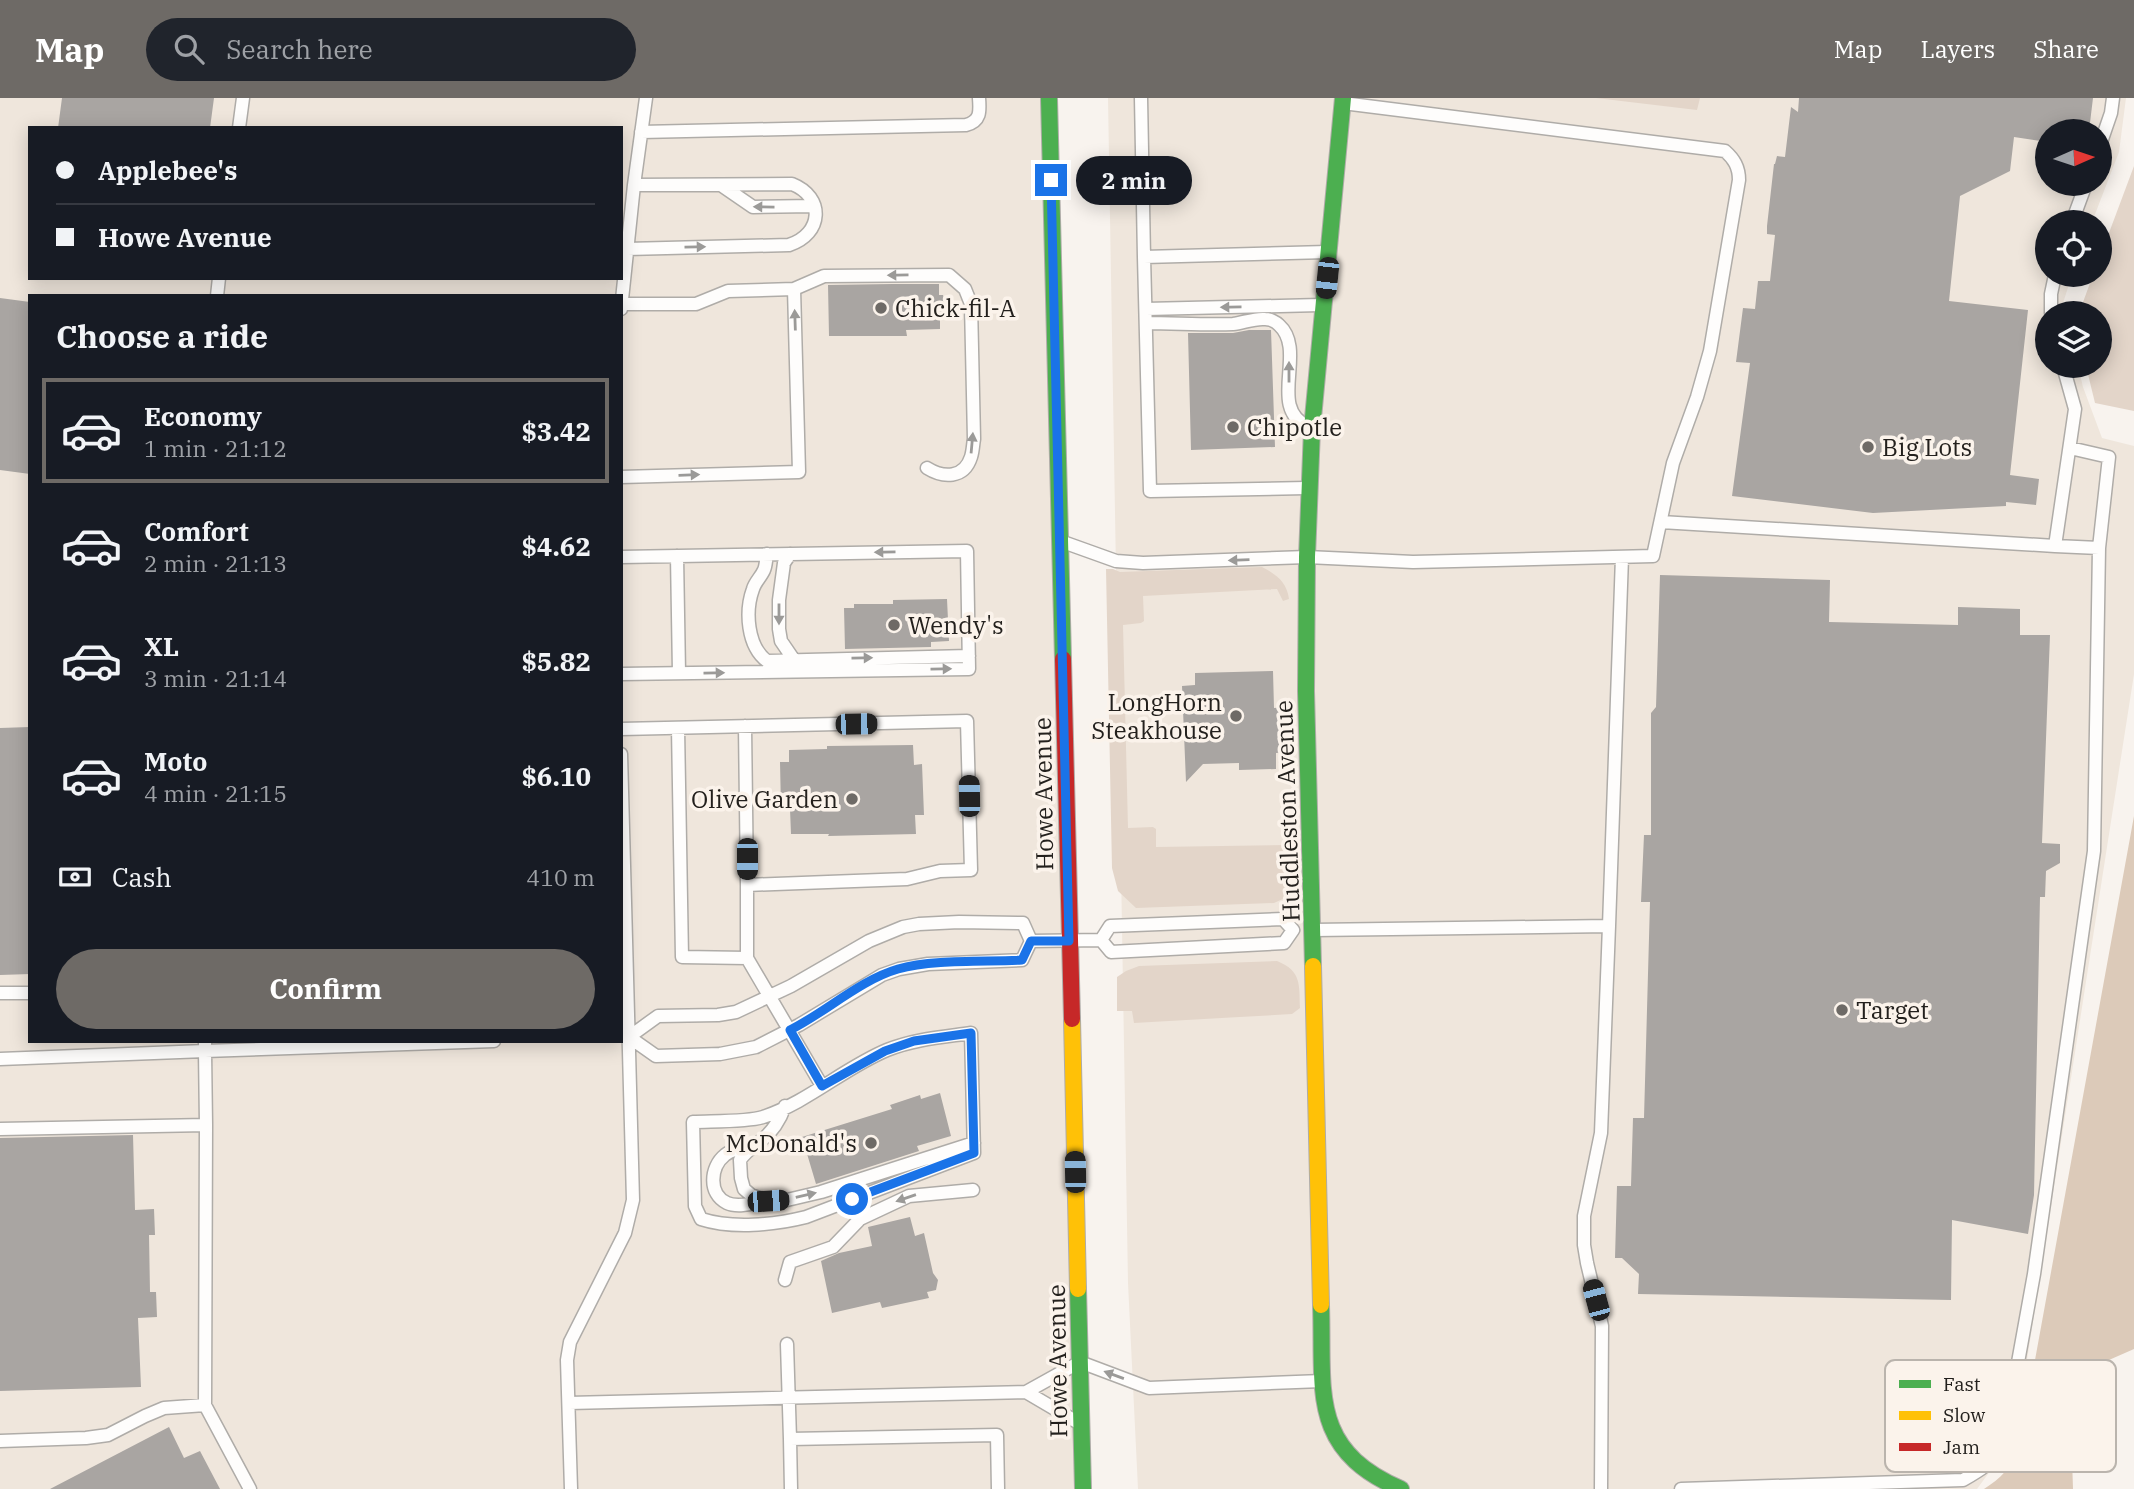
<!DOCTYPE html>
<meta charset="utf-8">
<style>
body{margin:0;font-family:"IBM Plex Serif",serif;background:#20242c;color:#f1f3f6;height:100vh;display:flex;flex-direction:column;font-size:26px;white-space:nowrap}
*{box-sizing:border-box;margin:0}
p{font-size:23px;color:#9ea1a6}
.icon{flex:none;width:38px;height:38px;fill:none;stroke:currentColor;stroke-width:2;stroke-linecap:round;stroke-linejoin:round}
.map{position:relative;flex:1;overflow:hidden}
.drawer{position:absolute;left:28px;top:196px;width:595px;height:749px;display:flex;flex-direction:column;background:#171b24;border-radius:0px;box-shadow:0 4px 18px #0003}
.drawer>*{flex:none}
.banner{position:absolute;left:28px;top:28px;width:595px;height:154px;border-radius:0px;box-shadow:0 4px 18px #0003;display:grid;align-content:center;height:154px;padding:0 28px;background:#171b24}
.needle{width:46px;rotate:87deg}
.controls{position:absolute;left:2035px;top:21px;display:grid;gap:14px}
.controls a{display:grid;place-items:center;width:77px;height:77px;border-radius:50%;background:#171b24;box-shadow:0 4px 18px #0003;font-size:35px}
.end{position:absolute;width:32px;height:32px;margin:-16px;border:9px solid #1a73e8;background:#fff;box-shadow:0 0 0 4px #fff}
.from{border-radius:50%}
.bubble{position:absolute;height:49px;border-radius:24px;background:#171b24;box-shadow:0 4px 18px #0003;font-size:23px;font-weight:800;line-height:49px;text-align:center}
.car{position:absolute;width:21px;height:42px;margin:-21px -10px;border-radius:9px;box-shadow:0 0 5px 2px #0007;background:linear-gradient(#222 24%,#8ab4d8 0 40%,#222 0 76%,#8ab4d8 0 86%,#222 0)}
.banner b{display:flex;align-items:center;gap:24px;height:66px;font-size:26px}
.banner b+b{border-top:2px solid #363941}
.banner i{width:18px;height:18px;background:#f1f3f6}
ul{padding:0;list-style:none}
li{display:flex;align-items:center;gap:21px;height:105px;margin:0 14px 10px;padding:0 14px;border:4px solid transparent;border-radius:0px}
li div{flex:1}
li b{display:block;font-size:26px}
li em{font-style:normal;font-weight:800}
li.active{border-color:#6e6a66}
li>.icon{width:63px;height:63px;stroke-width:1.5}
h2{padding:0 28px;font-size:32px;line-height:84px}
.pay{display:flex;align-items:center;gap:18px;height:77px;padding:0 28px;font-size:26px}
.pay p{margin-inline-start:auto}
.action{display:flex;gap:14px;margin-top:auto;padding:14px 28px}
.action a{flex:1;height:80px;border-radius:42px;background:#6e6a66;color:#fff;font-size:28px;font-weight:800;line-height:80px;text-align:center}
header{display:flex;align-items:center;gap:42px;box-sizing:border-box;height:98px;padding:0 35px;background:#6e6a66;color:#fff}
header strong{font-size:33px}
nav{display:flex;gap:38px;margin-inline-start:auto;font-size:24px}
.search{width:490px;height:63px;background:#20242c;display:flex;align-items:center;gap:18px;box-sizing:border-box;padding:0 24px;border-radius:38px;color:#9ea1a6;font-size:26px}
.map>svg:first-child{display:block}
.built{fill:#efe6dc;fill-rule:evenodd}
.green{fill:#e3d5c9}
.forest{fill:#dccab9}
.building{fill:#a9a5a2}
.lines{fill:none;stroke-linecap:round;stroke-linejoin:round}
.lane-casing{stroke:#afaca8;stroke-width:15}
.fast-casing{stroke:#afaca8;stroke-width:18}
.slow-casing{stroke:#afaca8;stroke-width:18}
.jam-casing{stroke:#afaca8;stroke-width:18}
.lane{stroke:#fefdfc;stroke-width:12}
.fast{stroke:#4caf50;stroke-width:16}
.slow{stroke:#ffc107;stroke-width:16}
.jam{stroke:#c62828;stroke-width:16}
.oneway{fill:#9b9a98}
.route{stroke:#1a73e8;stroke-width:9}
.poi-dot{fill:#6e6a66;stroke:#fbf3eb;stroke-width:2.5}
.labels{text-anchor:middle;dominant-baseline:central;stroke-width:7;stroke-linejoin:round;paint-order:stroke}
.poi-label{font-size:24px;fill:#23201d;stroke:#fbf3eb;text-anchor:start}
.street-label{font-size:24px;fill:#23201d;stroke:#fbf3eb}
.key{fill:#fbf3eb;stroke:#bab4ad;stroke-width:2}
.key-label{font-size:19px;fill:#23201d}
</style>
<header>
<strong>Map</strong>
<div class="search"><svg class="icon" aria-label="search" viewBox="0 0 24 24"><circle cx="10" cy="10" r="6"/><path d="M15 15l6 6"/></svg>Search here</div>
<nav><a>Map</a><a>Layers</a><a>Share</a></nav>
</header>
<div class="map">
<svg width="2134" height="1391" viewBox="0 0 2134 1391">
<rect width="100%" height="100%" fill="#f8f3ee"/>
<path class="built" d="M0 0H1049L1083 1391H0ZM30 30H621V180H30ZM30 198H621V943H30Z
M1108 0H2126L2119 54 2092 124H2048V177H2072L2063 205 2065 215H2048V268H2078L2083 289 2102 340 2134 348V576L2015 1339 1977 1391H1138L1128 1185ZM2048 33H2100V86H2048Z"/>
<path class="green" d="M1596 0H1700L1697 12Z
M2134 68V313L2095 305 2086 268H2100V215H2079L2093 177H2100V159Z
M1262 469C1276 476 1287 484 1289 501L1283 503 1277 491 1143 498 1144 523 1141 525 1123 527 1128 730 1153 729 1156 731V749L1288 747 1289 728 1292 726 1294 728 1295 785 1285 800 1274 805 1136 810 1118 793 1112 770 1106 471H1113L1120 474Z
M1277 863C1302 873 1299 887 1300 910L1292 916 1134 925 1132 913H1117V879L1126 873 1139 868Z"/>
<path class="forest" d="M2134 718V1251L2093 1269 2080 1296 2072 1360 2073 1391H1984C2000 1381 2013 1368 2019 1350Z"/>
<path class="building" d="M62 0H214L210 30H58Z
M1799 0H2093L2089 33H2048V44L2014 39 2010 73 1960 98 1949 203 2028 212 2010 377 2039 381 2036 407 2006 404V408L1873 415 1732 398 1750 265 1736 264 1743 210 1755 211 1758 183H1770L1775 137 1767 136V128L1774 66H1775L1777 58 1785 59 1791 9 1798 14Z
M892 186H939V197H943L948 217 940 219V231L906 232 907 238H829L828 187Z
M0 200 30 204V376L0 372Z
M1249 232H1271L1275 349 1191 352 1188 235H1233Z
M1660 477 1830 482 1829 524 1958 527V509L2020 511V537H2050L2042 745 2060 746V765L2046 773 2045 799H2040L2034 1097 2028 1136 1952 1122 1951 1202 1638 1196 1639 1176 1622 1160H1615L1617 1088H1631L1633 1020H1644L1650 804H1641L1644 737H1651V615L1656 609Z
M947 501 949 543 931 544V549L845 551 844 510H854V506H893V502Z
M1273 573 1274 610 1285 609V654L1276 655V671L1239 672V665L1203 666 1186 684 1182 588 1195 587V575Z
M30 629V876L0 877V630Z
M913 647 914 667 922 666 924 717H915L916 736 828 738 829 736H791L790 711H781L780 664H789V652L827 651V648Z
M940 995 951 1038 917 1048 919 1053 816 1086 802 1039 892 1011 890 1007 920 997 921 1001Z
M133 1037 135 1112 154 1111 155 1137H149L150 1194H156L157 1219 138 1220 141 1289 0 1293V1040Z
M910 1119 915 1138 924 1135 933 1175 938 1182 936 1192 927 1194 929 1200 882 1210 880 1204 832 1215 821 1163 839 1155 872 1148 868 1129Z
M169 1329 184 1360 200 1353 220 1391H50Z"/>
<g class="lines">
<defs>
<path id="lane" d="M1141 0 1144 159
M239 30 243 0
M641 34 966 27C981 23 980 13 979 0
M2100 47 2111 15 2113 0
M721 87 753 109 814 108
M2072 124 2086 86
M627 151 789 147C823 136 825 99 792 86L634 87
M794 191 824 178 949 177 965 191 971 206 974 341C973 346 973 353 971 359 964 381 943 380 927 370
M217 198 219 180
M621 211 634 87 646 0
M1146 211 1320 207
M2051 215V196L2055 177
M1146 225C1175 225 1204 227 1233 226 1243 225 1254 220 1265 221 1270 221 1276 224 1279 227 1308 253 1266 311 1309 329
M621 379 799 374 794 191 728 193 696 206H622
M1306 390 1150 393 1144 159 1327 154
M1661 424 2055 448 2075 311 2063 268
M1063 444 1116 463 1143 465 1307 459 1413 464 1653 458 1673 365 1697 299 1710 253 1739 82C1739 69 1734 61 1725 53L1343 5
M2055 448 2099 450 2109 359 2070 350
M767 456C766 461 766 468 764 472 761 479 755 484 753 491 745 513 747 548 767 563L969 558
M790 456 784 465 779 502V531L781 543 794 562
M677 458 679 575
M621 459 967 453 969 571 621 576
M678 630 682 859 747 860V787
M621 631 967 623 971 772 940 773 907 781 747 787 745 628
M1283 821 1293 832 1284 845 1111 854 1101 842 1110 828Z
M959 824 1023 825 1031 843 1022 862 928 866 899 871 882 877 799 927 756 949 720 956 656 958 629 939 658 918 718 917 736 914 791 888 869 843 903 829 919 826Z
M1314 832 1609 828 1622 459
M1031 843 1101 842
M747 860 822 988
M0 895H30
M971 935 974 1055 806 1119C774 1127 732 1131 701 1121L695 1108 693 1024C711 1023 748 1024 763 1019 808 1004 844 970 887 952 914 941 943 939 971 935Z
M0 961 205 953V943
M785 1008C780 1022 773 1033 762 1042 753 1049 746 1053 740 1062L741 1080 744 1091 751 1097 768 1103 787 1102 821 1094 974 1045
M206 1027 205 953 494 943
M0 1031 206 1027 205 1307 250 1391
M751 1049C742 1050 732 1051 725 1057 710 1069 708 1096 727 1105 738 1110 755 1105 766 1103
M785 1182 790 1164 833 1149 860 1121 909 1098 973 1092
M787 1246 790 1341
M1026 1294 1077 1324
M569 1305 1026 1294 1080 1264 1149 1290 1322 1283
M0 1343 86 1340 108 1337 145 1318 164 1310 205 1307
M571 1391 567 1262 570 1244 625 1135 633 1102 621 656
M791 1391 790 1341 997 1337 998 1391
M1601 1391 1602 1228 1587 1165 1584 1147V1118L1601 1035 1609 828
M1681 1391 1963 1382C1979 1373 1994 1364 2003 1347L2034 1176 2094 753 2099 450"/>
<path id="fast" d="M1049 0 1063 561
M1313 868 1306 593 1307 459 1312 331 1343 0
M1078 1191 1083 1391
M1321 1207C1324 1292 1308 1351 1401 1391"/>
<path id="slow" d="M1313 868 1321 1207
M1072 921 1078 1191"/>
<path id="jam" d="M1063 561 1072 921"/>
</defs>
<use href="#lane" class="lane-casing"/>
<use href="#fast" class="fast-casing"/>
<use href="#slow" class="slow-casing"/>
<use href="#jam" class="jam-casing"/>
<use href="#lane" class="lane"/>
<use href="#fast" class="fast"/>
<use href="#slow" class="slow"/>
<use href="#jam" class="jam"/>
</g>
<defs><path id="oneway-solid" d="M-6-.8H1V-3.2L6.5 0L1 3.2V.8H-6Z" transform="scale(1.75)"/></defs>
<g class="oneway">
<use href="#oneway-solid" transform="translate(764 109) rotate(-179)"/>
<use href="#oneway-solid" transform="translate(695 149) rotate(-1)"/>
<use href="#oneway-solid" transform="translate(898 177) rotate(179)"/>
<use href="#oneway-solid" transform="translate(1231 209) rotate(179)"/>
<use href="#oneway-solid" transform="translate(795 222) rotate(-92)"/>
<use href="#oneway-solid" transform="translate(1289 274) rotate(-90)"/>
<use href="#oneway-solid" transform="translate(972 345) rotate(-85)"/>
<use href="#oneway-solid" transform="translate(689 377) rotate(-2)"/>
<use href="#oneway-solid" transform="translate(885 454) rotate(179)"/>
<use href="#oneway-solid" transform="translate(1239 462) rotate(178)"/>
<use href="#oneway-solid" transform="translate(779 516) rotate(90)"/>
<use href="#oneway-solid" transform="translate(862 560) rotate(-1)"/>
<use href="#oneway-solid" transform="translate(941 571) rotate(-1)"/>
<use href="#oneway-solid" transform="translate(714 575) rotate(-1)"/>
<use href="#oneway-solid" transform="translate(806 1097) rotate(-13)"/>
<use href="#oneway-solid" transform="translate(906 1100) rotate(161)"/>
<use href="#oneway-solid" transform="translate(1114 1277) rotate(-160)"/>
</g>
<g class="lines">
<path class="route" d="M852 1101 974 1055 971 935 914 943 885 953 822 988 790 932C826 914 860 882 898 871 932 861 986 864 1022 862L1031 843H1069L1051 82"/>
</g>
<g class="poi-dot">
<circle cx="881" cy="210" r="7"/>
<circle cx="1233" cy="329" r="7"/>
<circle cx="1868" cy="349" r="7"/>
<circle cx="894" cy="527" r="7"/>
<circle cx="1236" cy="618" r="7"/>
<circle cx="852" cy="701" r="7"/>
<circle cx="1842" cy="912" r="7"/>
<circle cx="871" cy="1045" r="7"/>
</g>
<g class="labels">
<g class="poi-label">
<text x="895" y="210">Chick-fil-A</text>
<text x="1247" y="329">Chipotle</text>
<text x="1882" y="349">Big Lots</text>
<text x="908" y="527">Wendy's</text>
<text x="1222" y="604" text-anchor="end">LongHorn<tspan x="1222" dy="28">Steakhouse</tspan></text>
<text x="838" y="701" text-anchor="end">Olive Garden</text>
<text x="1856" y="912">Target</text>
<text x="857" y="1045" text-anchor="end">McDonald's</text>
</g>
<g class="street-label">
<text transform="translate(1043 696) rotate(-91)">Howe Avenue</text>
<text transform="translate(1287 713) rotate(-92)">Huddleston Avenue</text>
<text transform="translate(1057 1263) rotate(-91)">Howe Avenue</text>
</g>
</g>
<rect x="1885" y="1262" width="231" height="112" rx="10" class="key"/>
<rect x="1899" y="1282" width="32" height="8" fill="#4caf50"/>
<rect x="1899" y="1313" width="32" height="9" fill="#ffc107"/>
<rect x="1899" y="1345" width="32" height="8" fill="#c62828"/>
<g class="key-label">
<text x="1943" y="1293">Fast</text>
<text x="1943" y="1324">Slow</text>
<text x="1943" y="1356">Jam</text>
</g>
</svg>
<div class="controls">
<a><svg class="needle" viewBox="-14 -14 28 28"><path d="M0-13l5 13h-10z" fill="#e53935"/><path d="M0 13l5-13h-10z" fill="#9ea1a6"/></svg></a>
<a><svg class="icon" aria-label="locate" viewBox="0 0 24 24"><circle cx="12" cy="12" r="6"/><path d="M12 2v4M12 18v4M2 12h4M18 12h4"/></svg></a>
<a><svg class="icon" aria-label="layers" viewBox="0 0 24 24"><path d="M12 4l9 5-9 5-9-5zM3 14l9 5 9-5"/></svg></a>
</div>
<i class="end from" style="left:852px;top:1101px"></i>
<i class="end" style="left:1051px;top:82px"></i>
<div class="bubble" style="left:1076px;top:58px;width:116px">2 min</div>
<i class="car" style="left:1327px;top:180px;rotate:186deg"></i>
<i class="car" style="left:856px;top:626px;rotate:89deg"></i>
<i class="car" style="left:969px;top:698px;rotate:359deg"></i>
<i class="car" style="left:747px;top:761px;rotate:180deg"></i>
<i class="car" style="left:1075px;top:1074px;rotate:359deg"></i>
<i class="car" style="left:768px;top:1103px;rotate:86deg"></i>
<i class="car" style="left:1596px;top:1202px;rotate:345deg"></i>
<div class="banner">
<b><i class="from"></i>Applebee's</b>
<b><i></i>Howe Avenue</b>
</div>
<section class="drawer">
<h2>Choose a ride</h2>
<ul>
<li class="active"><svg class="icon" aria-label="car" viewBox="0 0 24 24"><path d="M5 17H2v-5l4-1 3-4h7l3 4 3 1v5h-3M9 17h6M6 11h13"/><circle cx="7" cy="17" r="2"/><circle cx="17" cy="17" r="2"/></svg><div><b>Economy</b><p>1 min · 21:12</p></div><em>$3.42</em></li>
<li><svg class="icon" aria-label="car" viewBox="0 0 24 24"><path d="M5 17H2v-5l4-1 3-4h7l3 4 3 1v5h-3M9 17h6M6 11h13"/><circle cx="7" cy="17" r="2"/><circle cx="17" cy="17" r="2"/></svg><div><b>Comfort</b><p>2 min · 21:13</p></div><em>$4.62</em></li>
<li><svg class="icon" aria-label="car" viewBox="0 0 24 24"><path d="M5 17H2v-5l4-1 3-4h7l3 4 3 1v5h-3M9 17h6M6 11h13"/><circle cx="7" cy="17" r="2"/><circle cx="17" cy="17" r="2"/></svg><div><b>XL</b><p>3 min · 21:14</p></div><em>$5.82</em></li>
<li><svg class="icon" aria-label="car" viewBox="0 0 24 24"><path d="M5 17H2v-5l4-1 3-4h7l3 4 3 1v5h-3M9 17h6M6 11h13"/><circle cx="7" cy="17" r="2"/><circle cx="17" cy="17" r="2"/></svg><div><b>Moto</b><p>4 min · 21:15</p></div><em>$6.10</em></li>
</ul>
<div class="pay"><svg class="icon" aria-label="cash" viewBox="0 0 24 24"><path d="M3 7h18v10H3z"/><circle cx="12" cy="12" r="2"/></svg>Cash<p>410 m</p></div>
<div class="action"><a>Confirm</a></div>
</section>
</div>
